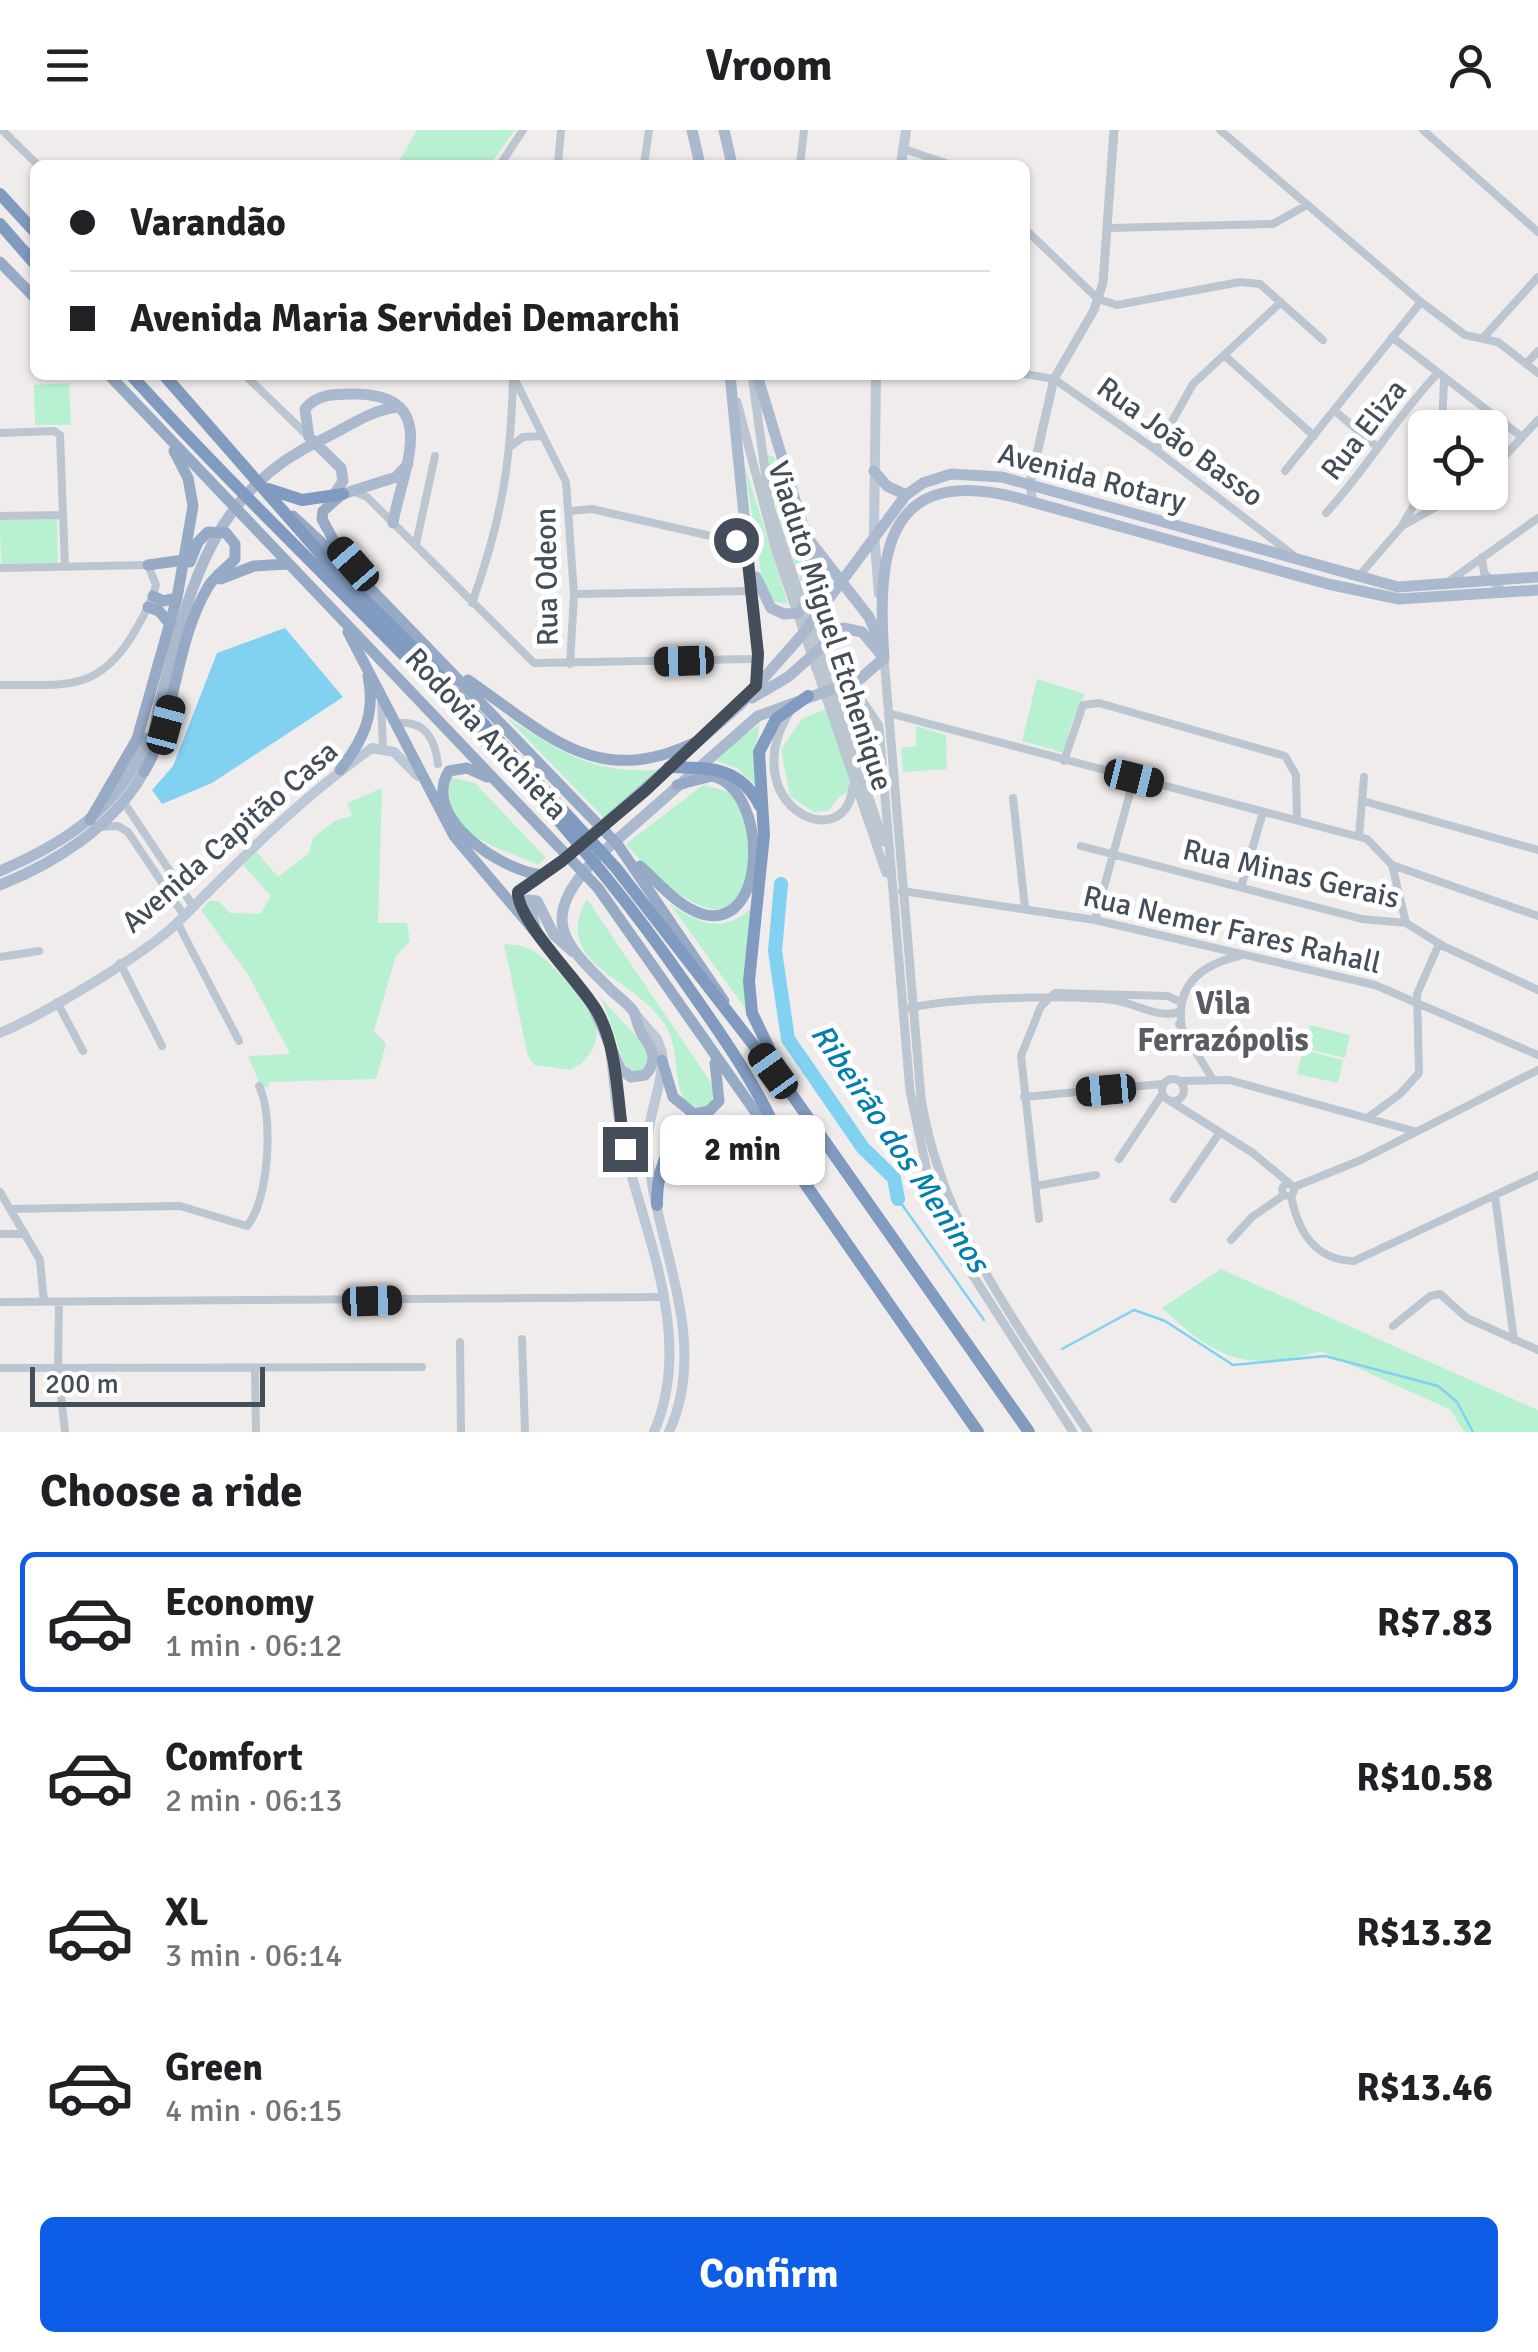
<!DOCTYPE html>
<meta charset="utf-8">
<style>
body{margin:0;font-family:Signika,sans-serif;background:#f2f2f2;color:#202124;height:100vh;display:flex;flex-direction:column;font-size:38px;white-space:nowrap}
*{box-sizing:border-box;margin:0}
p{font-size:32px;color:#757577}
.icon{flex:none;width:55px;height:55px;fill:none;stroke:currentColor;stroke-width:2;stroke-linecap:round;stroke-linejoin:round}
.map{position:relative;height:1302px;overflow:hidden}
.sheet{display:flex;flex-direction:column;background:#fff;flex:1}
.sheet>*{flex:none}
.guide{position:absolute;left:30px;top:30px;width:1000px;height:220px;border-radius:15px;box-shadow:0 2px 8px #0004;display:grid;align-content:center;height:220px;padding:0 40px;background:#fff}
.tools{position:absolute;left:1408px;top:280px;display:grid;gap:20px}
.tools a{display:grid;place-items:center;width:100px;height:100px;border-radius:15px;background:#fff;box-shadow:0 2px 8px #0004;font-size:50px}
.scale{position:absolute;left:30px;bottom:25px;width:235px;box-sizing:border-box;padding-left:10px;border:5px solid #444e5b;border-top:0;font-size:28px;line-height:35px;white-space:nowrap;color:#444e5b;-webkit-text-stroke:8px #fff;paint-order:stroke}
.end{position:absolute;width:45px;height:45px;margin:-22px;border:12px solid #444e5b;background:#fff;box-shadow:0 0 0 5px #fff}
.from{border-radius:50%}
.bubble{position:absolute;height:70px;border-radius:15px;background:#fff;box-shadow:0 2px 8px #0004;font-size:32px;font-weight:800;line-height:70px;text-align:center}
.car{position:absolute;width:30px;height:60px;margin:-30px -15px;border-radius:12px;box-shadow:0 0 8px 2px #0007;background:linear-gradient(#222 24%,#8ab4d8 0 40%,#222 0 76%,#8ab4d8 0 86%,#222 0)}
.guide b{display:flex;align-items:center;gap:35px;height:95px;font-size:38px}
.guide b+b{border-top:2px solid #e0e0e0}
.guide i{width:25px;height:25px;background:#202124}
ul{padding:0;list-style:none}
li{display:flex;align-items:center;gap:30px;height:140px;margin:0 20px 15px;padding:0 20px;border:5px solid transparent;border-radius:15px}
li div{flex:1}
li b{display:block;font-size:38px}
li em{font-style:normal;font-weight:800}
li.current{border-color:#0e5de7}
li>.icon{width:90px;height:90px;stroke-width:1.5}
h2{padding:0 40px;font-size:45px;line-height:120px}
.action{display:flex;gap:20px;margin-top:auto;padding:20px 40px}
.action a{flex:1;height:115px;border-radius:15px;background:#0e5de7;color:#fff;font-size:40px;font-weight:800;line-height:115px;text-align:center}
header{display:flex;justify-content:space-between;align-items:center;height:130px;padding:0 40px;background:#fff;font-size:45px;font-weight:800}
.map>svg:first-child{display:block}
.green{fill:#b7f1d2}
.water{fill:#81d1f1}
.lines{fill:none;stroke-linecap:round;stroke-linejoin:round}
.stream{stroke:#81d1f1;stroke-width:2.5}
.river{stroke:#81d1f1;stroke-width:14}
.minor{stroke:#bcc6d0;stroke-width:8}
.tertiary{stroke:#bcc6d0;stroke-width:9}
.secondary{stroke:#bdc8d7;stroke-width:10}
.primary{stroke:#aab9ce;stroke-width:11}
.trunk{stroke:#96aac6;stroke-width:11}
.motorway{stroke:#819abf;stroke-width:12}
.route{stroke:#444e5b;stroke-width:12}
.labels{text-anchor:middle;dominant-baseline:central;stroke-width:10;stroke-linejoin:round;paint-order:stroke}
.street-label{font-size:30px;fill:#444e5b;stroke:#fff}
.neighbourhood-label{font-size:32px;font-weight:bold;fill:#595c62;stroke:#fff}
.water-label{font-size:32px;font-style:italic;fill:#047eae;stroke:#fff}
</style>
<header><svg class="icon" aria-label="menu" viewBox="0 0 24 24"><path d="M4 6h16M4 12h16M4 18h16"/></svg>Vroom<svg class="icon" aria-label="person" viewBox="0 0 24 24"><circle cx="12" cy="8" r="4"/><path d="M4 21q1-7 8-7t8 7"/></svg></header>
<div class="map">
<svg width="1538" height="1302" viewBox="0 0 1538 1302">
<rect width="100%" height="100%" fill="#f0ecec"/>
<path class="green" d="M417 0H515L490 35H397Z
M69 253 71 295H35L34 255Z
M765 324 774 327 812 457 805 463 771 364Z
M745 339H746L788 474 775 472 763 455Z
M57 389 58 433 1 434 0 390Z
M1037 549 1085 564 1070 597 1065 623 1022 611Z
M832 577C873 579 871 607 875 640L873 648 839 667 828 681 813 682 790 666 781 619 803 588Z
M506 587C561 622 592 644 660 640L604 688Z
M760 594 754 625 758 658 737 638 711 629Z
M916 596 946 605 947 639 903 642 901 618 916 616Z
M451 647 475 653 546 728 538 735C498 716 438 706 451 647Z
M703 655 735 663C750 704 758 743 729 780 690 784 651 742 626 714Z
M382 658 378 793H407L410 811 396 826 374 901 386 914 376 949 269 952V957H261L248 926 290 924 249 846 201 780 209 771H219L230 783 260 784 271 766 243 735 256 721 278 747 309 723 313 708 336 690 352 686 347 673Z
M587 769 714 957 711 974 700 979 685 971C672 948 680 920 666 897 638 847 549 836 587 769Z
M670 774C697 794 725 804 751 778L747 881Z
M504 814C512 815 522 815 528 818 548 826 591 876 596 897 599 911 591 924 582 933L570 940 534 935 528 926Z
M600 867 647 918 648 940 631 943C620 931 611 888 600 867Z
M1310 895 1350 905 1345 928 1304 918Z
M1303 920 1343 930 1338 953 1297 944Z
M1221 1139 1538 1280V1302H1464L1451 1280 1320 1221C1246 1243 1216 1229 1162 1178Z"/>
<path class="water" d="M285 498 343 567 212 653 162 674 152 660 173 636 217 523Z"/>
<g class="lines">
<path class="stream" d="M898 1069 984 1190
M1062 1219 1134 1180 1165 1191 1233 1235 1325 1226 1438 1256 1457 1272 1473 1302"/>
<path class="river" d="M781 754 775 821 788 909 863 1018 894 1048 898 1069"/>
<path class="minor" d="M2 0 38 35
M1220 0 1421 172 1465 205 1498 212 1538 243
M1423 0 1538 102
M904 19 951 35
M500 35 523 0
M558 35 561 0
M644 35 649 0
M800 35 804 0
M1109 98 1273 94 1305 76
M1025 99 1098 169 1117 175 1240 152 1260 154 1323 210
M1392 207 1522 307
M1483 208 1538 147
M1224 225 1314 306
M1526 234 1538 221
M1025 244 1054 249 1156 320 1293 425
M245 245 306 304
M513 246 566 352 574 464 570 534
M1335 281 1376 316
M1442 298 1444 249
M0 303 54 301 60 305 65 437
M511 316 523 307 542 306
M1156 320 1193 254 1281 172
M1285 341 1421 172
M1490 342 1538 290
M355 362 367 367 534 533 753 529 758 524
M570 381 592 379 746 414
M1326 383C1367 339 1395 288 1437 244
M0 386 63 385
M1402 396 1463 362
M416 414 435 326
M1482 427 1484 443 1505 463
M0 438 148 435 156 455C151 474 142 489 132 506 96 564 62 554 0 555
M1359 446 1402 396 1425 355
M1448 452 1538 388
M574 464 752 461
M472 473C501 392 511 334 513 248
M381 570 383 618
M888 583 1367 709 1392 735 1406 793
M397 593C425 590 435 609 438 634
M1064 631 1083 575 1099 573 1285 626 1296 645 1297 690
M1013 668 1025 778
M123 671 193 776
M1363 671 1538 720
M99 697 118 696 128 702 183 784
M1359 706 1364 647
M1081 716 1362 789 1406 793 1443 816 1538 860
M1392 735 1538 786
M1241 757 1263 682
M902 761 1095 790 1375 855 1538 925
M1095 790 1134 648
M177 792 239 911
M0 827 39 821
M120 833 162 916
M57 872 83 921
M903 880C944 867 1068 865 1113 870 1133 872 1162 891 1180 881
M1179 894 1213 950
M1182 898C1175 856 1200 835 1239 826
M1162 960a11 11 0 1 1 22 0a11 11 0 1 1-22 0Z
M1181 951 1229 950 1414 1001
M1024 967 1162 954
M1167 969 1253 1023 1289 1053
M1370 986 1400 964 1419 943 1417 864 1439 814
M1119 1029 1161 966
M1282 1060a6 6 0 1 1 12 0a6 6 0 1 1-12 0Z
M1036 1056 1096 1045
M1294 1057 1361 1030 1538 940
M0 1062 40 1130 44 1172
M1291 1066C1298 1101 1314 1130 1354 1131L1538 1045
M1495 1066 1514 1210
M1174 1069 1220 1002
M10 1079 180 1076 247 1096C269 1071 274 985 259 956
M1039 1089 1021 926 1041 876 1055 863 1168 866 1180 872
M0 1104H25
M1231 1110 1252 1087 1284 1065
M0 1172 664 1167
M59 1172 58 1238 65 1302
M1393 1196 1430 1166 1440 1164 1467 1188 1538 1220
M522 1209 525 1302
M460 1212 461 1302
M0 1238 422 1237
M255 1239 256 1302"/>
<path class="tertiary" d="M752 245 770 377 884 712
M737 272 776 421 886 743
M1033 373 1030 354 1054 249 1094 180 1103 153 1114 0
M884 528 921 968C941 1096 1019 1197 1088 1302
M826 562 863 572 879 596 910 961 928 1046 963 1130 1073 1302
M790 581C733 674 845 729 853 657"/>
<path class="secondary" d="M901 35 906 0
M876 245 874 403 879 464
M636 885 657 909 662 923C664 957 645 988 648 1022 655 1116 711 1209 669 1302
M0 903C44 884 143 826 177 793 240 730 299 669 372 618L394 622 418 646
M610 918C614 954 617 990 626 1025 649 1114 693 1212 654 1302"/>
<path class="primary" d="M692 0 700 35
M724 0 732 35
M730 245 758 524 756 554
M757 245 806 406 869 487 879 510
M874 341 887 356 906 365
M343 364 396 347 408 334
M333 366 343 351 341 338 309 307 305 279C317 263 337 264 356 264 445 265 400 345 393 393
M756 447 771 478 784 484 798 483 815 463 809 418
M884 528C877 426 884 335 1014 367L1328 454 1399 469 1538 460
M752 568 788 547 843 498 862 502 884 528
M0 741C65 713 122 677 147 608
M0 755C55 733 112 697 142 645 154 623 154 594 160 571 189 461 210 362 321 310 347 298 369 280 398 277
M526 784 517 771 519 760 562 731 741 574 801 506 906 365 923 353 951 344 1002 347 1398 457 1538 447
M573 822 554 805 537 771 528 770 537 804 589 868 621 940 631 947 645 945C659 931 652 918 642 904 637 896 637 889 634 882 629 874 617 866 611 860 561 811 539 790 595 729L758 586 860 549 884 528"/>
<path class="trunk" d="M0 132 35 168
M109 245 598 758 780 1017
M293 386 368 456 618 715 724 871
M335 413 322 389 323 381 341 365
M148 435 184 430
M220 449 254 436 287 434
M153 466 163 471 177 468
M148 477 159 481 169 493
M348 502 454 706 537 804
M468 550C548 605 596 660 696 612
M340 640C363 610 376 585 368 546
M144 642C178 585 174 514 208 457 215 445 226 439 235 429V414L226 403 208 402 198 412 190 432
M487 647 467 638 449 641C420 688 502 741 542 745
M90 690 137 609 177 468 193 376 188 348 174 321
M640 736C658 752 677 776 702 784 768 803 770 660 712 646L677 655
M662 930 673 967 694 984 709 981 719 971 715 933"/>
<path class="motorway" d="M0 64 35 102
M0 94 35 134
M131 245C313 446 526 623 681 847 721 904 764 963 788 1029L978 1302
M164 245 325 429 422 527 616 738 790 962 1029 1302
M268 359 302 370 343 364
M669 637C710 638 740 636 760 676
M778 937 752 883 749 851 764 705 759 622 776 589 808 566
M657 1075C656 1026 683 974 741 999 760 1007 774 1024 789 1038"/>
</g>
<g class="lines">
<path class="route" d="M625 1019C617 977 619 921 598 883 583 855 516 790 518 762L562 731 646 660 756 556 758 524 746 414 736 410"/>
</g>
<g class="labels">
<g class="street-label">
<text transform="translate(1364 300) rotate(-52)">Rua Eliza</text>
<text transform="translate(1180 312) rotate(36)">Rua João Basso</text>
<text transform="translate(1092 348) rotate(15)">Avenida Rotary</text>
<text transform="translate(547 447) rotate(-91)">Rua Odeon</text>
<text transform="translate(830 496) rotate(72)">Viaduto Miguel Etchenique</text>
<text transform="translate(486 604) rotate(47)">Rodovia Anchieta</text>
<text transform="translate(230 707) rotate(-41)">Avenida Capitão Casa</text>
<text transform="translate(1291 744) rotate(13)">Rua Minas Gerais</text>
<text transform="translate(1232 800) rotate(13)">Rua Nemer Fares Rahall</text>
</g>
<g class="neighbourhood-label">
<text x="1223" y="873">Vila<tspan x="1223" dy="37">Ferrazópolis</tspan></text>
</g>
<g class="water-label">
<text transform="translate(900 1018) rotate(56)">Ribeirão dos Meninos</text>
</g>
</g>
</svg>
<div class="tools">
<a><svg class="icon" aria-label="locate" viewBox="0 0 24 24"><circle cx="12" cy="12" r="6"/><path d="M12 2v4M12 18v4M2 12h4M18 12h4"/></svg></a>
</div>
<div class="scale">200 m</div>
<i class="end from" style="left:736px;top:410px"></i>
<i class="end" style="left:625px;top:1019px"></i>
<div class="bubble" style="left:660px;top:985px;width:165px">2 min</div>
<i class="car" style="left:353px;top:434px;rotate:319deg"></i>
<i class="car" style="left:684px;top:531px;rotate:268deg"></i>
<i class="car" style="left:166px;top:595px;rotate:15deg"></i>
<i class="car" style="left:1134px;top:648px;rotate:104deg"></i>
<i class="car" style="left:773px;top:941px;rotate:324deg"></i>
<i class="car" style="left:1106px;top:960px;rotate:265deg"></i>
<i class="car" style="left:372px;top:1171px;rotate:88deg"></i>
<div class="guide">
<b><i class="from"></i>Varandão</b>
<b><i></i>Avenida Maria Servidei Demarchi</b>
</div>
</div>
<section class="sheet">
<h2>Choose a ride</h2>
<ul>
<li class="current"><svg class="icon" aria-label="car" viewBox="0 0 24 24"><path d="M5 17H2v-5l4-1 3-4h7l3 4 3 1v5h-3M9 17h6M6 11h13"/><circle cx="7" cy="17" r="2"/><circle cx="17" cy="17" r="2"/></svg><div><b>Economy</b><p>1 min · 06:12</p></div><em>R$7.83</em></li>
<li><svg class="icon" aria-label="car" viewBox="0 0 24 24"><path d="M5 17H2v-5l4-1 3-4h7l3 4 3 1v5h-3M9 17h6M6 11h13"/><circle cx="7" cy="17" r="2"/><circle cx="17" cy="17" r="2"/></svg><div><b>Comfort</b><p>2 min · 06:13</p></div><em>R$10.58</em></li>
<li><svg class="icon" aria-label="car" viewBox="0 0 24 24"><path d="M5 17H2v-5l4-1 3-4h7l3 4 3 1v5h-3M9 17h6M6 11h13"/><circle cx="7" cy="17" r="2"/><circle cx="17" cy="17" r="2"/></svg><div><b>XL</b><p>3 min · 06:14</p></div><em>R$13.32</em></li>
<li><svg class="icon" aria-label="car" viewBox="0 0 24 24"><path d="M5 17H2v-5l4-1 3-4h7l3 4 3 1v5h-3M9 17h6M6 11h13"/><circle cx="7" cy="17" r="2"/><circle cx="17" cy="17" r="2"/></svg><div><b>Green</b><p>4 min · 06:15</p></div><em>R$13.46</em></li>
</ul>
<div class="action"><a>Confirm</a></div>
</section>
